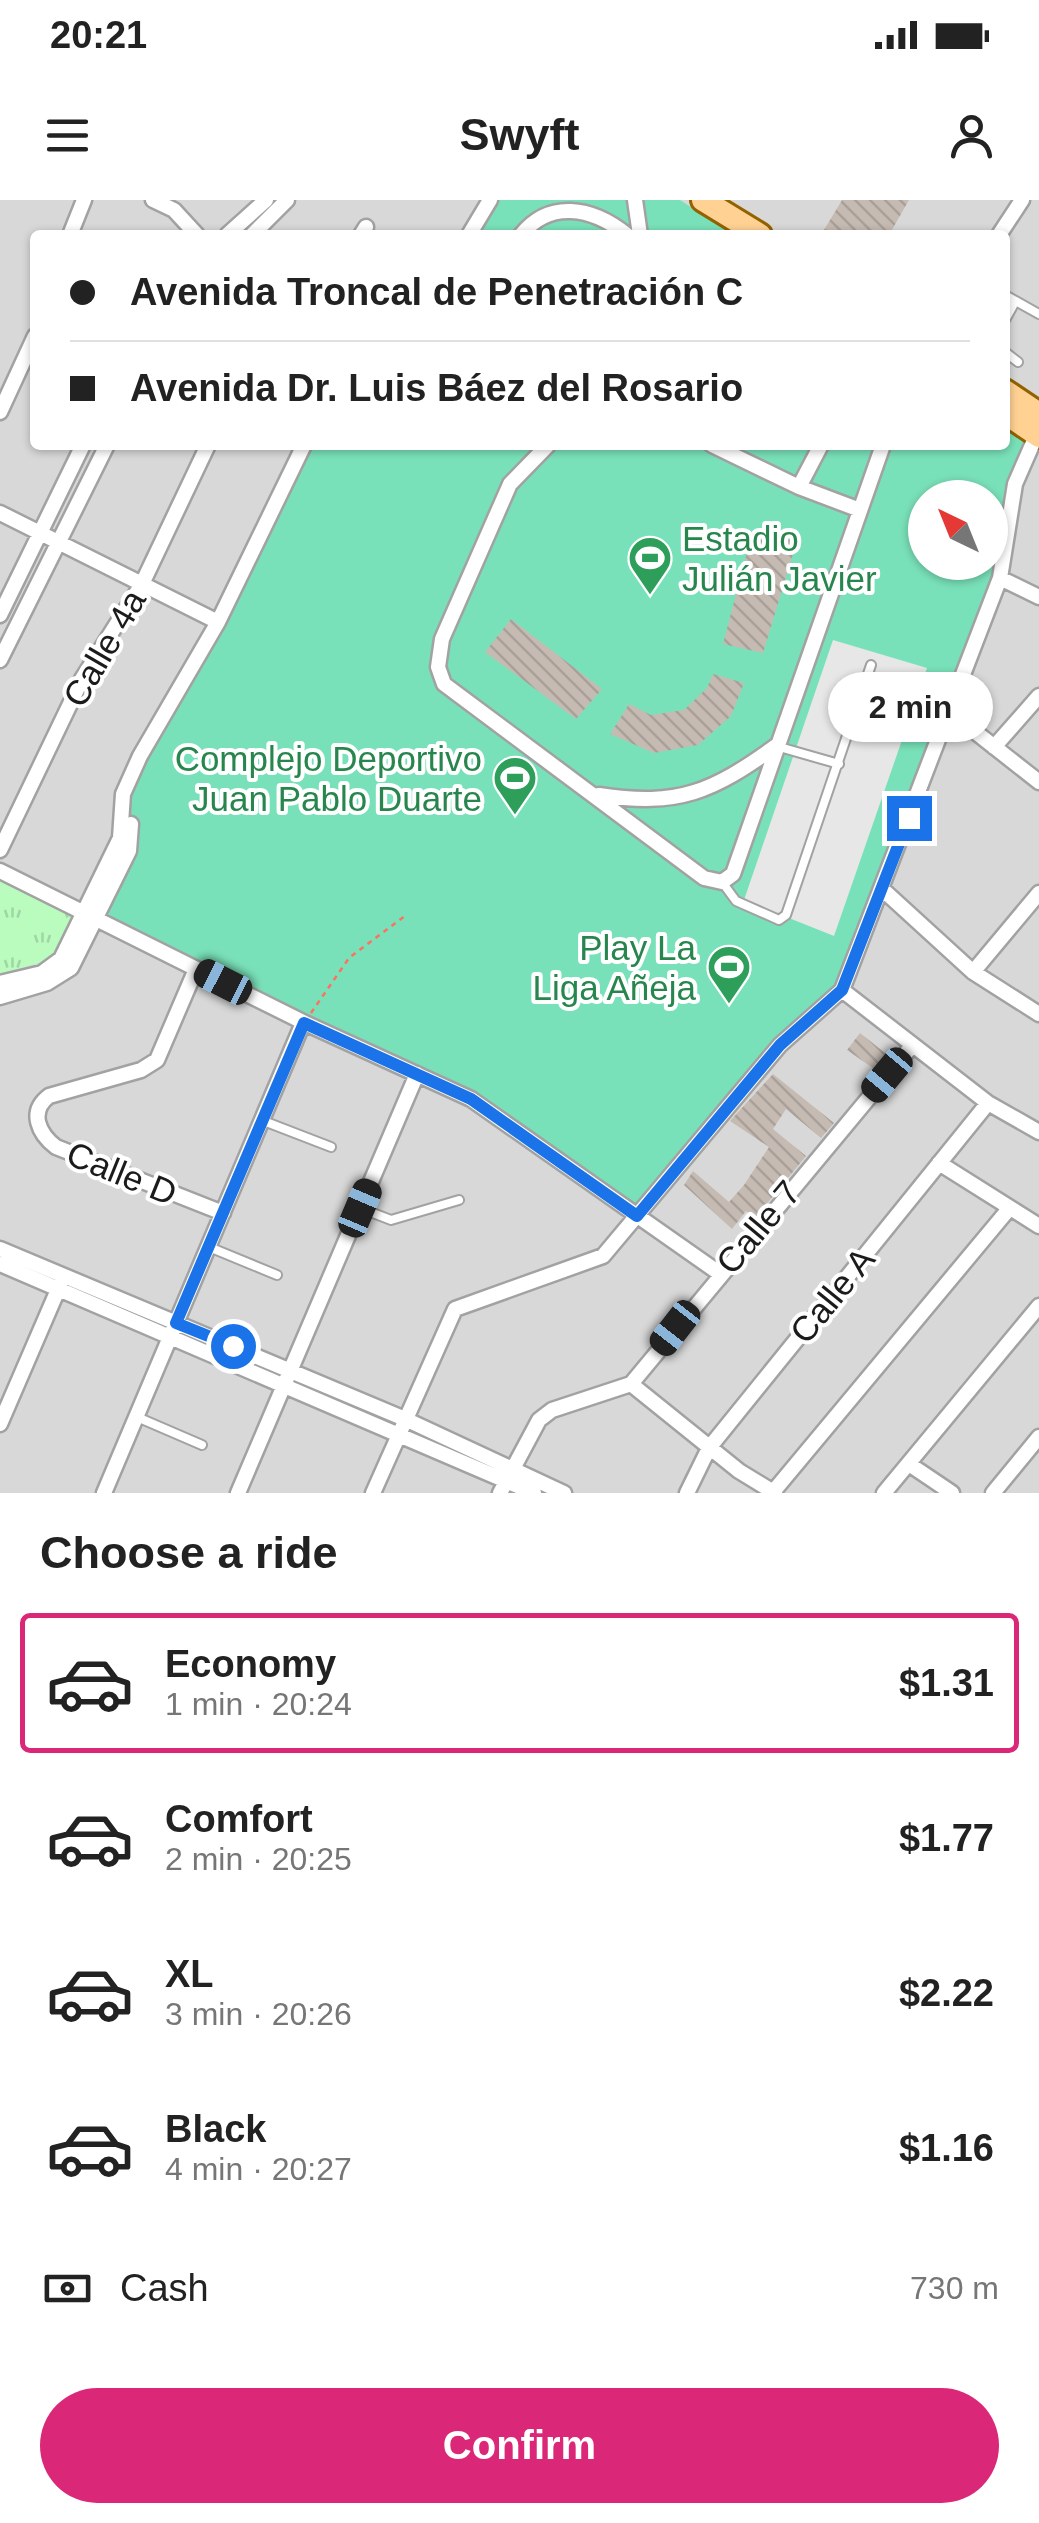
<!DOCTYPE html>
<meta charset="utf-8">
<style>
body{margin:0;font-family:Helvetica,sans-serif;background:#f6f6f6;color:#222;height:100vh;display:flex;flex-direction:column;font-size:38px;white-space:nowrap}
*{box-sizing:border-box;margin:0}
p{font-size:32px;color:#767676}
.icon{flex:none;width:55px;height:55px;fill:none;stroke:currentColor;stroke-width:2;stroke-linecap:round;stroke-linejoin:round}
.map{position:relative;height:1293px;overflow:hidden}
.side{display:flex;flex-direction:column;background:#fff;flex:1}
.side>*{flex:none}
.hud{position:absolute;left:30px;top:30px;width:980px;height:220px;border-radius:10px;box-shadow:0 2px 8px #0004;display:grid;align-content:center;height:220px;padding:0 40px;background:#fff}
.needle{width:65px;rotate:317deg}
.controls{position:absolute;left:908px;top:280px;display:grid;gap:20px}
.controls a{display:grid;place-items:center;width:100px;height:100px;border-radius:50%;background:#fff;box-shadow:0 2px 8px #0004;font-size:50px}
.end{position:absolute;width:45px;height:45px;margin:-22px;border:12px solid #1a73e8;background:#fff;box-shadow:0 0 0 5px #fff}
.from{border-radius:50%}
.bubble{position:absolute;height:70px;border-radius:35px;background:#fff;box-shadow:0 2px 8px #0004;font-size:32px;font-weight:600;line-height:70px;text-align:center}
.car{position:absolute;width:30px;height:60px;margin:-30px -15px;border-radius:12px;box-shadow:0 0 8px 2px #0007;background:linear-gradient(#222 24%,#8ab4d8 0 40%,#222 0 76%,#8ab4d8 0 86%,#222 0)}
.hud b{display:flex;align-items:center;gap:35px;height:95px;font-size:38px}
.hud b+b{border-top:2px solid #e0e0e0}
.hud i{width:25px;height:25px;background:#222}
ul{padding:0;list-style:none}
li{display:flex;align-items:center;gap:30px;height:140px;margin:0 20px 15px;padding:0 20px;border:5px solid transparent;border-radius:10px}
li div{flex:1}
li b{display:block;font-size:38px}
li em{font-style:normal;font-weight:600}
li.selected{border-color:#db2777}
li>.icon{width:90px;height:90px;stroke-width:1.5}
h2{padding:0 40px;font-size:45px;line-height:120px}
.pay{display:flex;align-items:center;gap:25px;height:110px;padding:0 40px;font-size:38px}
.pay p{margin-inline-start:auto}
.primary-button{display:flex;gap:20px;margin-top:auto;padding:20px 40px}
.primary-button a{flex:1;height:115px;border-radius:60px;background:#db2777;color:#fff;font-size:40px;font-weight:600;line-height:115px;text-align:center}
.status{display:flex;justify-content:space-between;align-items:center;height:70px;padding:0 50px;background:#fff;direction:ltr}
.status svg{height:28px;fill:currentColor}
header{display:flex;justify-content:space-between;align-items:center;height:130px;padding:0 40px;background:#fff;font-size:45px;font-weight:600}
.map>svg:first-child{display:block}
.residential{fill:#d9d8d8;fill-rule:evenodd}
.park{fill:url(#park-tufts)}
.pitch{fill:#79e1b9;fill-rule:evenodd}
.parking{fill:#e7e7e7}
.building{fill:url(#building-back-hatch)}
.lines{fill:none;stroke-linecap:round;stroke-linejoin:round}
.lane-casing{stroke:#a2a2a2;stroke-width:12}
.street-casing{stroke:#a2a2a2;stroke-width:19}
.primary-casing{stroke:#926200;stroke-width:28}
.path{stroke:#ff705f;stroke-width:2.5;stroke-dasharray:5 5;stroke-linecap:butt}
.lane{stroke:#fff;stroke-width:8}
.street{stroke:#fff;stroke-width:14}
.primary{stroke:#ffd193;stroke-width:22}
.route{stroke:#1a73e8;stroke-width:12}
.labels{text-anchor:middle;dominant-baseline:central;stroke-width:8;stroke-linejoin:round;paint-order:stroke}
.leisure-label{font-size:35px;fill:#27864d;stroke:#fff;text-anchor:end}
.street-label{font-size:35px;fill:#1b1b1b;stroke:#fff}
</style>
<div class="status"><b>20:21</b><svg viewBox="0 0 49 12"><path d="M0 12V9h3v3zM5 12V6h3v6zM10 12V3h3v9zM15 12V0h3v12zM26 1h20v11H26zM47 4h2v5h-2z"/></svg></div>
<header><svg class="icon" aria-label="menu" viewBox="0 0 24 24"><path d="M4 6h16M4 12h16M4 18h16"/></svg>Swyft<svg class="icon" aria-label="person" viewBox="0 0 24 24"><circle cx="12" cy="8" r="4"/><path d="M4 21q1-7 8-7t8 7"/></svg></header>
<div class="map">
<svg width="1039" height="1293" viewBox="0 0 1039 1293">
<defs>
<pattern id="park-tufts" width="24" height="20" patternUnits="userSpaceOnUse" patternTransform="scale(2.5)"><rect width="24" height="20" fill="#b9fcbe"/><path d="M3 7l-1-3M5 7V3M7 7l1-3M15 17l-1-3M17 17v-4M19 17l1-3" fill="none" stroke="#9ed7a3"/></pattern>
<pattern id="building-back-hatch" width="6" height="6" patternUnits="userSpaceOnUse" patternTransform="scale(2.5)"><rect width="6" height="6" fill="#c5bbb3"/><path d="M-1 5l2 2M0 0l6 6M5-1l2 2" fill="none" stroke="#a9a099"/></pattern>
</defs>
<rect width="100%" height="100%" fill="#eee9e0"/>
<path class="residential" d="M0 0H1039V1293H0ZM35 35H1005V245H35ZM925 298H990V362H925Z"/>
<path class="park" d="M0 679 75 716 53 759 0 774Z"/>
<path class="pitch" d="M489 0H680L734 35H467Z
M1005 213 1036 234 1015 284 1000 378 842 790 780 845 637 1015 471 899 84 712 120 638 123 594 304 245H1005ZM925 298H990V362H925Z"/>
<path class="parking" d="M833 440 927 468 834 736 744 700Z"/>
<path class="building" d="M842 0H909L889 35H821Z
M752 333 797 341 763 453 723 444Z
M511 419 602 489 576 519 485 452Z
M713 474 744 483 731 516 698 545 654 553 610 534 629 504 651 515 684 510 707 488Z
M860 833 889 856 877 871 847 850Z
M773 874 834 923 821 938 786 909 773 929 806 956 755 1018 746 1011 732 1029 684 985 693 971 729 1002 744 985 769 947 730 921Z"/>
<g class="lines">
<defs>
<path id="lane" d="M1005 95 1039 114
M1005 120 1015 102
M1005 152 1018 162
M776 546 839 564
M722 682 736 701 779 720 786 715 871 465
M261 920 331 947
M360 1008 391 1020 459 1000
M209 1047 277 1075
M137 1217 202 1245"/>
<path id="street" d="M153 0 174 10 197 35
M635 0 640 35
M70 35 84 0
M227 35 266 0
M252 35 287 0
M361 35 366 27
M469 35 490 0
M521 35C549 0 591 6 627 35
M999 35 1022 0
M0 212 35 136
M548 245 510 284 442 439 438 467 444 484 704 678 722 682 733 674 883 245
M712 245 799 287 860 310
M799 287 821 245
M0 313 218 422
M1000 378 1039 397
M0 415 83 245
M0 460 107 245
M950 512 1039 582
M994 547 1039 496
M599 595C679 607 712 592 776 546
M0 650 82 479 142 384 208 245
M0 671 305 823 471 899 719 1073
M881 688 973 772 1039 814
M196 769 157 860 141 870 49 896C28 912 39 934 56 947L223 1013
M973 772 1039 693
M0 783 42 773 61 759 120 638 123 594 140 556 218 422 304 245
M842 790 988 903 1039 932
M0 797 47 783 71 768 129 651 131 624
M939 963 1039 1026
M0 1049 405 1219 564 1293
M0 1064 534 1293
M631 1184 739 1271 775 1293
M0 1224 63 1078
M909 1264 952 1293
M773 1292 1008 1010
M104 1293 303 823
M238 1293 417 874
M373 1293 455 1109 603 1056 780 845 842 790 1000 378 1015 284 1039 229
M500 1293 539 1220 552 1210 631 1184 911 847
M687 1293 709 1248 988 903
M884 1293 1039 1106
M993 1293 1039 1237"/>
<path id="primary" d="M703 0 760 35
M1005 191 1039 214
M1005 213 1039 236"/>
</defs>
<use href="#lane" class="lane-casing"/>
<use href="#street" class="street-casing"/>
<use href="#primary" class="primary-casing"/>
<path class="path" d="M311 813 349 758 405 716"/>
<use href="#lane" class="lane"/>
<use href="#street" class="street"/>
<use href="#primary" class="primary"/>
</g>
<g class="lines">
<path class="route" d="M233 1146 176 1123 304 823 471 899 637 1016 780 845 842 790 909 618"/>
</g>
<defs>
<symbol id="stadium-pin" viewBox="-11 -11 22 30"><path d="M0 17L-7.5 6A9.5 9.5 0 1 1 7.5 6Z" fill="#2e9e5b" stroke="#fff"/><path d="M0-5a6.5 5 0 1 0 0 10a6.5 5 0 1 0 0-10ZM-3.5-1.8h7v3.6h-7Z" fill="#fff"/></symbol>
</defs>
<g fill-rule="evenodd">
<use href="#stadium-pin" x="625" y="333" width="50" height="68"/>
<use href="#stadium-pin" x="490" y="553" width="50" height="68"/>
<use href="#stadium-pin" x="704" y="742" width="50" height="68"/>
</g>
<g class="labels">
<g class="leisure-label">
<text x="682" y="338" text-anchor="start">Estadio<tspan x="682" dy="40">Julián Javier</tspan></text>
<text x="482" y="558">Complejo Deportivo<tspan x="482" dy="40">Juan Pablo Duarte</tspan></text>
<text x="696" y="747">Play La<tspan x="696" dy="40">Liga Añeja</tspan></text>
</g>
<g class="street-label">
<text transform="translate(104 448) rotate(-60)">Calle 4a</text>
<text transform="translate(122 973) rotate(22)">Calle D</text>
<text transform="translate(758 1027) rotate(-50)">Calle 7</text>
<text transform="translate(832 1095) rotate(-51)">Calle A</text>
</g>
</g>
</svg>
<div class="controls">
<a><svg class="needle" viewBox="-14 -14 28 28"><path d="M0-13l5 13h-10z" fill="#e53935"/><path d="M0 13l5-13h-10z" fill="#767676"/></svg></a>
</div>
<i class="end from" style="left:233px;top:1146px"></i>
<i class="end" style="left:909px;top:618px"></i>
<div class="bubble" style="left:828px;top:472px;width:165px">2 min</div>
<i class="car" style="left:223px;top:782px;rotate:297deg"></i>
<i class="car" style="left:887px;top:875px;rotate:220deg"></i>
<i class="car" style="left:360px;top:1008px;rotate:23deg"></i>
<i class="car" style="left:675px;top:1128px;rotate:218deg"></i>
<div class="hud">
<b><i class="from"></i>Avenida Troncal de Penetración C</b>
<b><i></i>Avenida Dr. Luis Báez del Rosario</b>
</div>
</div>
<section class="side">
<h2>Choose a ride</h2>
<ul>
<li class="selected"><svg class="icon" aria-label="car" viewBox="0 0 24 24"><path d="M5 17H2v-5l4-1 3-4h7l3 4 3 1v5h-3M9 17h6M6 11h13"/><circle cx="7" cy="17" r="2"/><circle cx="17" cy="17" r="2"/></svg><div><b>Economy</b><p>1 min · 20:24</p></div><em>$1.31</em></li>
<li><svg class="icon" aria-label="car" viewBox="0 0 24 24"><path d="M5 17H2v-5l4-1 3-4h7l3 4 3 1v5h-3M9 17h6M6 11h13"/><circle cx="7" cy="17" r="2"/><circle cx="17" cy="17" r="2"/></svg><div><b>Comfort</b><p>2 min · 20:25</p></div><em>$1.77</em></li>
<li><svg class="icon" aria-label="car" viewBox="0 0 24 24"><path d="M5 17H2v-5l4-1 3-4h7l3 4 3 1v5h-3M9 17h6M6 11h13"/><circle cx="7" cy="17" r="2"/><circle cx="17" cy="17" r="2"/></svg><div><b>XL</b><p>3 min · 20:26</p></div><em>$2.22</em></li>
<li><svg class="icon" aria-label="car" viewBox="0 0 24 24"><path d="M5 17H2v-5l4-1 3-4h7l3 4 3 1v5h-3M9 17h6M6 11h13"/><circle cx="7" cy="17" r="2"/><circle cx="17" cy="17" r="2"/></svg><div><b>Black</b><p>4 min · 20:27</p></div><em>$1.16</em></li>
</ul>
<div class="pay"><svg class="icon" aria-label="cash" viewBox="0 0 24 24"><path d="M3 7h18v10H3z"/><circle cx="12" cy="12" r="2"/></svg>Cash<p>730 m</p></div>
<div class="primary-button"><a>Confirm</a></div>
</section>
